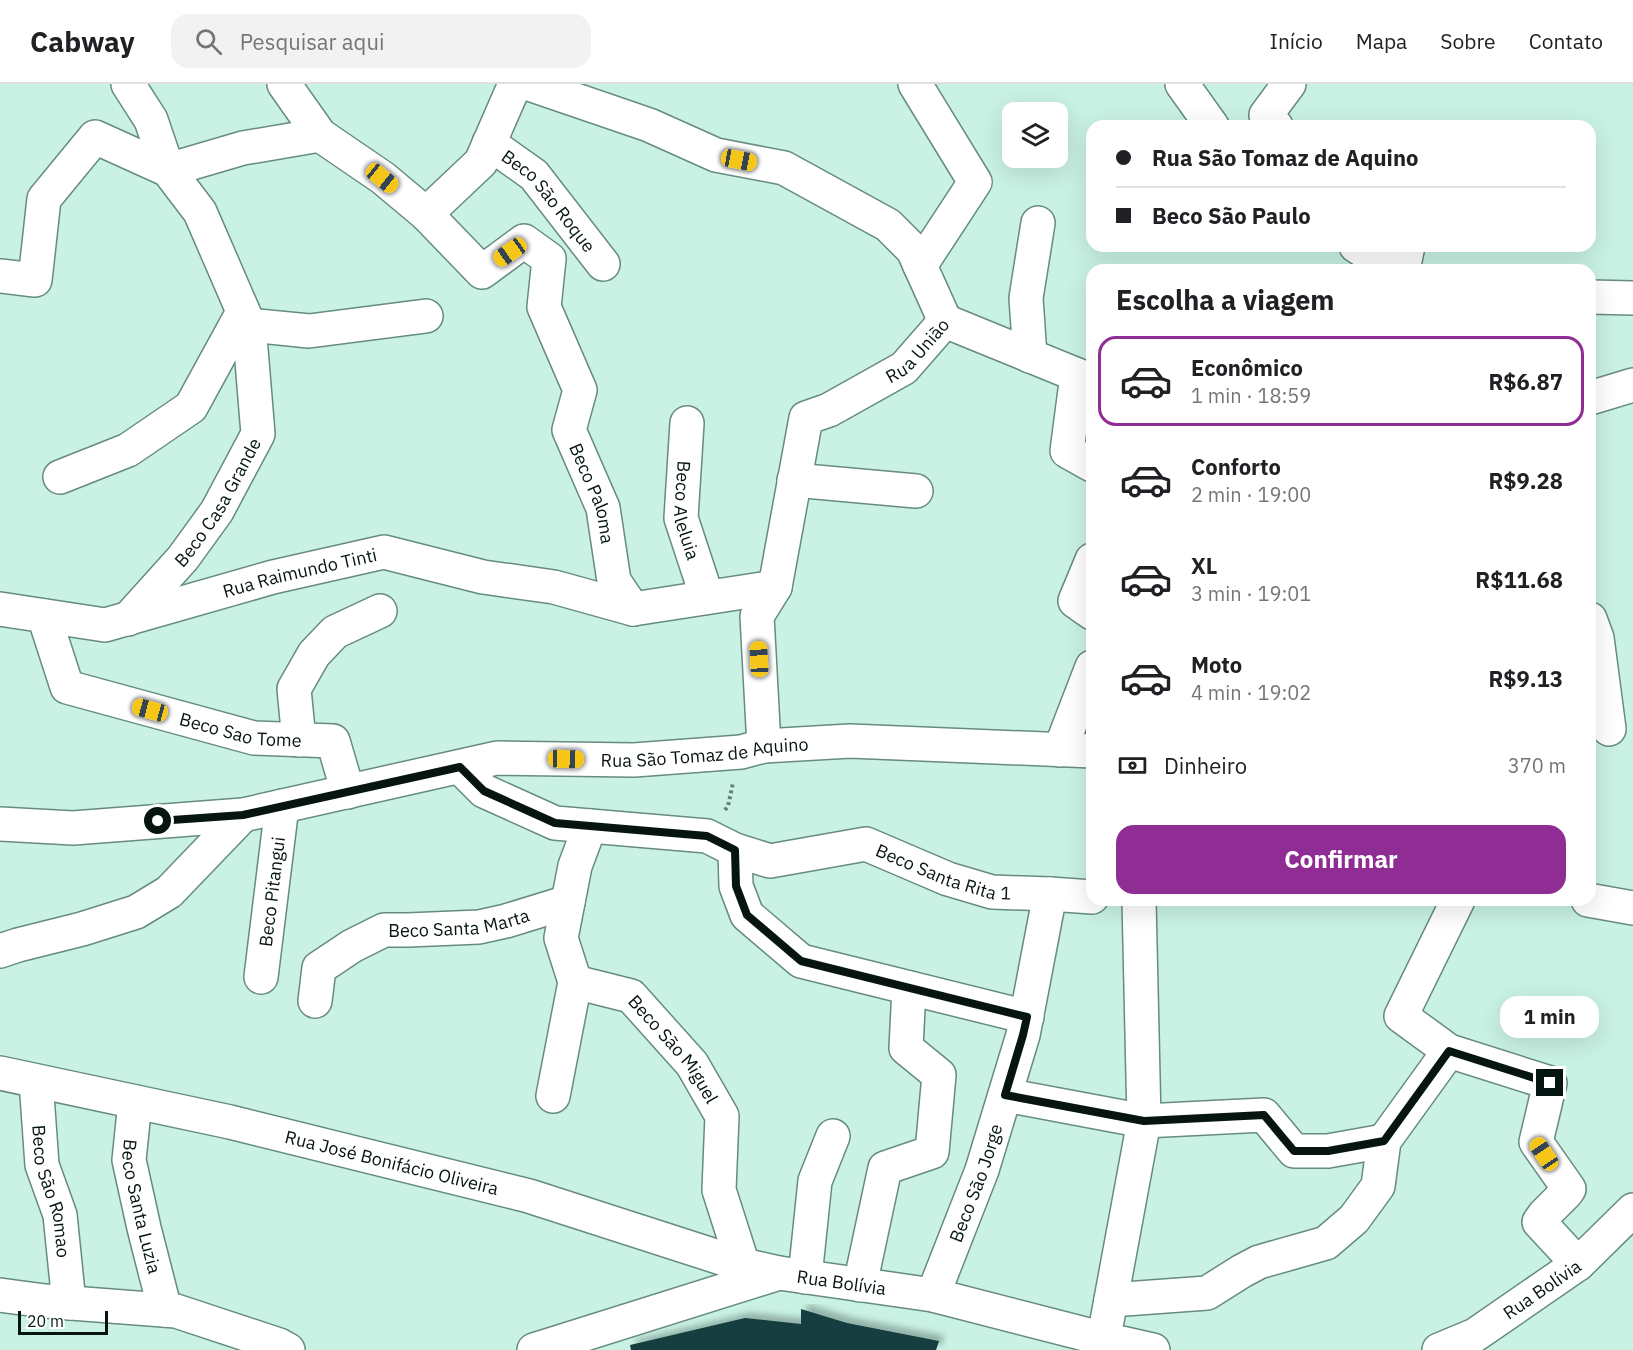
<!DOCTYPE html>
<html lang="pt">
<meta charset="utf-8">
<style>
body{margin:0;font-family:"IBM Plex Sans",sans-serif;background:#f2f2f2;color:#202124;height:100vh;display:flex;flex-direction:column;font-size:22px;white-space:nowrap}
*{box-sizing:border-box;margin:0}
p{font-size:20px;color:#757577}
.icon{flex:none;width:33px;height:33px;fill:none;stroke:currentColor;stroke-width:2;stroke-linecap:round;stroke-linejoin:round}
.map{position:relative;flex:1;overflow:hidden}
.drawer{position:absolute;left:1086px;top:180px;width:510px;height:642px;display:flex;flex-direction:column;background:#fff;border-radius:18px;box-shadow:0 6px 24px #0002}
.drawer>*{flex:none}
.guide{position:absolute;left:1086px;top:36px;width:510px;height:132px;border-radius:18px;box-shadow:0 6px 24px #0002;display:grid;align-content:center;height:132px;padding:0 30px;background:#fff}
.tools{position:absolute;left:1002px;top:18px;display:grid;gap:12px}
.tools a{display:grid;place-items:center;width:66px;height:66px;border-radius:12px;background:#fff;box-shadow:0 6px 24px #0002;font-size:30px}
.scale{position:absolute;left:18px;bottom:15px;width:90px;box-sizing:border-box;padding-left:6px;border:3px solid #061511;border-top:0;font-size:16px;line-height:21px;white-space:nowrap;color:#061511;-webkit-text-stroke:4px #fff;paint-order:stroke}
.end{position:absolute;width:27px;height:27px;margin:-14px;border:8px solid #061511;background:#fff;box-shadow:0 0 0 3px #fff}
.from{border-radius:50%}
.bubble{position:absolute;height:42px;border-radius:18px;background:#fff;box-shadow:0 6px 24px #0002;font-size:20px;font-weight:700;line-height:42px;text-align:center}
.car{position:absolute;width:18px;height:36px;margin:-18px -9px;border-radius:8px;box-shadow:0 0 4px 2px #0007;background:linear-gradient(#f5c518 24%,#345 0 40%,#f5c518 0 76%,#345 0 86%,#f5c518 0)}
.guide b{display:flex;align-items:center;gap:21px;height:57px;font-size:22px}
.guide b+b{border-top:2px solid #e0e0e0}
.guide i{width:15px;height:15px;background:#202124}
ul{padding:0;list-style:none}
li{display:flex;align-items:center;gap:18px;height:90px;margin:0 12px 9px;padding:0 18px;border:3px solid transparent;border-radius:18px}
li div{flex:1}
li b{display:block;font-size:22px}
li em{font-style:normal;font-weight:700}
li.current{border-color:#8f2d94}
li>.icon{width:54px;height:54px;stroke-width:1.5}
h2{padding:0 30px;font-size:27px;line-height:72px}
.pay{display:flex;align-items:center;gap:15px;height:66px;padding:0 30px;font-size:22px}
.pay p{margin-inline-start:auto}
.action{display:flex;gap:12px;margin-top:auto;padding:12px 30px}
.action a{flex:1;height:69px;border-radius:18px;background:#8f2d94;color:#fff;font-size:24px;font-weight:700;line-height:69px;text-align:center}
header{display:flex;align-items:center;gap:36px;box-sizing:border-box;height:84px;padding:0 30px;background:#fff;border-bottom:2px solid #e0e0e0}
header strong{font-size:28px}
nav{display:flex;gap:33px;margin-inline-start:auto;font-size:21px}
.search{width:420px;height:54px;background:#f2f2f2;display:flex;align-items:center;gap:15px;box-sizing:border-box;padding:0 21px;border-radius:18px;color:#757577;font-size:22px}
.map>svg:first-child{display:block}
.building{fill:#143d41;filter:url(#shadow)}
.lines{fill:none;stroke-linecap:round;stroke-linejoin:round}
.minor-casing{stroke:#668b7f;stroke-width:36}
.path{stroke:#658178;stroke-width:4;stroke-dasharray:3 3;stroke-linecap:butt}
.minor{stroke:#fff;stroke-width:33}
.route{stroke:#061511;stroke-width:8}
.labels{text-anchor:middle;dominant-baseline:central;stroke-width:6;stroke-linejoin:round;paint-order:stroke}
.street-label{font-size:18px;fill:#061511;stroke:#fff}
</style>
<header>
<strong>Cabway</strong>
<div class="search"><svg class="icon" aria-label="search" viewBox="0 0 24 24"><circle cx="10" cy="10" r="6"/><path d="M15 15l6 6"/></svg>Pesquisar aqui</div>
<nav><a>Início</a><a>Mapa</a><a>Sobre</a><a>Contato</a></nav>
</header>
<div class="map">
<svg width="1633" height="1266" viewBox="0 0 1633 1266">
<defs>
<filter id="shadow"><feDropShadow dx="5.5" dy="-5.5" stdDeviation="3" flood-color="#0004"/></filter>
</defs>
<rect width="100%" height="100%" fill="#c9f2e4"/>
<path class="building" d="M801 1225 847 1239 939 1257 936 1266H631L630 1261 745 1234 801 1240Z"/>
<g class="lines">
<defs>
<g id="minor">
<path d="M284 0 320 51 383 94 426 130 481 78 515 0"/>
<path d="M529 0 649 41 716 71 784 84 888 141 913 166 945 237"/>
<path d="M915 0 975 98 920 182"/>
<path d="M1182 0 1212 42"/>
<path d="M1276 42 1266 31 1289 0"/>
<path id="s1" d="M489 59 534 91 603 180"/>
<path id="s2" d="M426 130 482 188 524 157 549 175 544 223 580 306 569 346 603 424 614 497 633 525"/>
<path d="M1356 162 1393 186"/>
<path d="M1403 186 1408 162"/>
<path d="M0 192 35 196 44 115 95 53 168 86 243 64 320 51"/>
<path d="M1590 213 1633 214"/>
<path d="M945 237 1092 297"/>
<path d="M249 241 309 247 426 232"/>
<path d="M1030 272 1026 214 1038 139"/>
<path d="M1077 291 1067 367 1092 381"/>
<path d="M1590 314 1633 301"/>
<path id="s3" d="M687 339 681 434 707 513"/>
<path d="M60 393 128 366 191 323 243 228"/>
<path d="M794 396 916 407"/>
<path d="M1092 476 1075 517 1092 529"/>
<path id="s4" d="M0 525 105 541 273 493 384 468 483 493 554 503 633 525 775 503"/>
<path id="s5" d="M44 532 67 603 254 654 333 657 348 708"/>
<path id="s6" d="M128 535 183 474 217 427 258 350 249 241 200 128 168 86 151 36 128 0"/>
<path d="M1590 535 1597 554 1609 645"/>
<path d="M299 656 294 605 314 570 335 548 380 527"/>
<path id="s7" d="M764 662 757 532 775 503 806 334 829 326 904 284 945 237"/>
<path d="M1060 666 1092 583"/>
<path id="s8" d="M460 683 484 707 555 739 707 752 735 766 770 777 866 760 948 795 992 808 1050 810 1092 813"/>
<path id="s9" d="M0 740 73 744 243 731 497 674 634 676 741 668 764 662 850 657 1092 667"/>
<path d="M735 766 736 802 747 831 801 877 1027 933"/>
<path d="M1458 816 1401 932 1449 967 1550 999 1536 1058 1569 1105 1566 1109 1544 1131 1539 1138 1578 1180"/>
<path d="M1588 816 1633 824"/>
<path d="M0 867 18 861 82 845 136 828 169 808 243 731"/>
<path id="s10" d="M261 893 282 722"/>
<path id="s11" d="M575 898 631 912 692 980 722 1032 719 1106 743 1181"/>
<path id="s12" d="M315 917 319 884 352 862 384 846H408L479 843 506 837 568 818"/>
<path id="s13" d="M0 989 230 1038 529 1112 743 1181 779 1189"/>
<path id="s14" d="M36 997 42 1081 60 1131 69 1219"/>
<path d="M1005 1011 1144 1037 1264 1031 1294 1067H1328L1384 1057"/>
<path d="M553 1012 575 898 561 854 575 782 590 742"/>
<path id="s15" d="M135 1018 129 1076 144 1144 165 1226"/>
<path d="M805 1193 815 1097 833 1052"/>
<path d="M860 1201 885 1084 932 1068 939 991 906 964 909 904"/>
<path d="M0 1211 45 1217 176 1227 279 1261 288 1266"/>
<path id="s16" d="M933 1211 982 1086 1023 951 1050 810"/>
<path d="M1111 1216 1207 1209 1242 1187 1259 1178 1326 1159 1354 1135 1378 1102 1384 1057 1449 967"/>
<path d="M1107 1237 1144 1037 1139 816"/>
<path id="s17" d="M534 1266 779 1189 933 1211 1104 1255 1153 1266"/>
<path id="s18" d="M1439 1266 1475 1251 1578 1180 1633 1126"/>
</g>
</defs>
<use href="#minor" class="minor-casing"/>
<path class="path" d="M725 726 728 722 733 699"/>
<use href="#minor" class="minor"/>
</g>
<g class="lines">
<path class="route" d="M158 737 243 731 460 683 484 707 555 739 707 752 735 766 736 802 747 831 801 877 1027 933 1023 951 1005 1011 1144 1037 1264 1031 1294 1067H1328L1384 1057 1449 967 1550 999"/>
</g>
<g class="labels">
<g class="street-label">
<text stroke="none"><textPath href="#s1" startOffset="84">Beco São Roque</textPath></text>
<text stroke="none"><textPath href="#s7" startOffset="468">Rua União</textPath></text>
<text stroke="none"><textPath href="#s2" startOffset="412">Beco Paloma</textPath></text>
<text stroke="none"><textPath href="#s6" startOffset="148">Beco Casa Grande</textPath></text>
<text stroke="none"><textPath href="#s3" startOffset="88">Beco Aleluia</textPath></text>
<text stroke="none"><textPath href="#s4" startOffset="308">Rua Raimundo Tinti</textPath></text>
<text stroke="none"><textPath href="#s5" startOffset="254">Beco Sao Tome</textPath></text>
<text stroke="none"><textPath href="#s9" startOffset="712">Rua São Tomaz de Aquino</textPath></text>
<text stroke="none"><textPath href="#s8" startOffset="513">Beco Santa Rita 1</textPath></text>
<text stroke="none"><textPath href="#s10" startOffset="86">Beco Pitangui</textPath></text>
<text stroke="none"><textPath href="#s12" startOffset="184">Beco Santa Marta</textPath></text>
<text stroke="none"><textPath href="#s11" startOffset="126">Beco São Miguel</textPath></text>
<text stroke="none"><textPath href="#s13" startOffset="402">Rua José Bonifácio Oliveira</textPath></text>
<text stroke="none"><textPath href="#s16" startOffset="120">Beco São Jorge</textPath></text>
<text stroke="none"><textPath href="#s14" startOffset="112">Beco São Romao</textPath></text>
<text stroke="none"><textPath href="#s15" startOffset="106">Beco Santa Luzia</textPath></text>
<text stroke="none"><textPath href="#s17" startOffset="320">Rua Bolívia</textPath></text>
<text stroke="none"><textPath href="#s18" startOffset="120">Rua Bolívia</textPath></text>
</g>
</g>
</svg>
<div class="tools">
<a><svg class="icon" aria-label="layers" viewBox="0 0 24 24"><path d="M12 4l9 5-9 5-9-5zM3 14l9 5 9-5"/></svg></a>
</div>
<div class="scale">20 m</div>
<i class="end from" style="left:158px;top:737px"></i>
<i class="end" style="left:1550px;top:999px"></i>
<div class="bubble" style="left:1500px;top:912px;width:99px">1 min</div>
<i class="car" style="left:739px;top:76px;rotate:101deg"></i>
<i class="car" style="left:382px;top:94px;rotate:129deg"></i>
<i class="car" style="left:510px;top:168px;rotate:235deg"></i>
<i class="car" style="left:759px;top:575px;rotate:357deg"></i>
<i class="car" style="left:150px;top:626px;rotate:285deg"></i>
<i class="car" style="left:566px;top:675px;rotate:91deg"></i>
<i class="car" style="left:1544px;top:1070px;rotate:326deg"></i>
<div class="guide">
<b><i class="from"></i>Rua São Tomaz de Aquino</b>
<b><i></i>Beco São Paulo</b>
</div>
<section class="drawer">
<h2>Escolha a viagem</h2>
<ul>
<li class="current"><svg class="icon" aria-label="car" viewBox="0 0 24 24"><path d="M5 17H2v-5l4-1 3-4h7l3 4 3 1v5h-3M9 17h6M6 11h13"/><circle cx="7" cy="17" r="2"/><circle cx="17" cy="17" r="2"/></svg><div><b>Econômico</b><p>1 min · 18:59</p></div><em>R$6.87</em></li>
<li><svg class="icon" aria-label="car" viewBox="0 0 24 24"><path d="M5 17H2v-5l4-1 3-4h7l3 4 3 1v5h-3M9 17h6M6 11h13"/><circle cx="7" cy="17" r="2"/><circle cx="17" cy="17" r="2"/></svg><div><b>Conforto</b><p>2 min · 19:00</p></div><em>R$9.28</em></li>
<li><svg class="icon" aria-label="car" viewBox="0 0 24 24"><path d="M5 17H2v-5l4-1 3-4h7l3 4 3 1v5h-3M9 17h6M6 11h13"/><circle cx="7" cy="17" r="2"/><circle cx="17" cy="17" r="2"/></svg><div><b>XL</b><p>3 min · 19:01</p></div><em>R$11.68</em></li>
<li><svg class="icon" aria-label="car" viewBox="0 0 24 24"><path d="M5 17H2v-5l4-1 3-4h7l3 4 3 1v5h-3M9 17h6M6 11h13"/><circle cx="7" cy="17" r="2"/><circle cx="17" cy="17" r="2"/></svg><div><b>Moto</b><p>4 min · 19:02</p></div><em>R$9.13</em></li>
</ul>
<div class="pay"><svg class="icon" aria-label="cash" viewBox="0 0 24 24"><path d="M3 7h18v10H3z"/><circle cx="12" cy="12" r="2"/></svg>Dinheiro<p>370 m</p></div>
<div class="action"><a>Confirmar</a></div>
</section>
</div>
